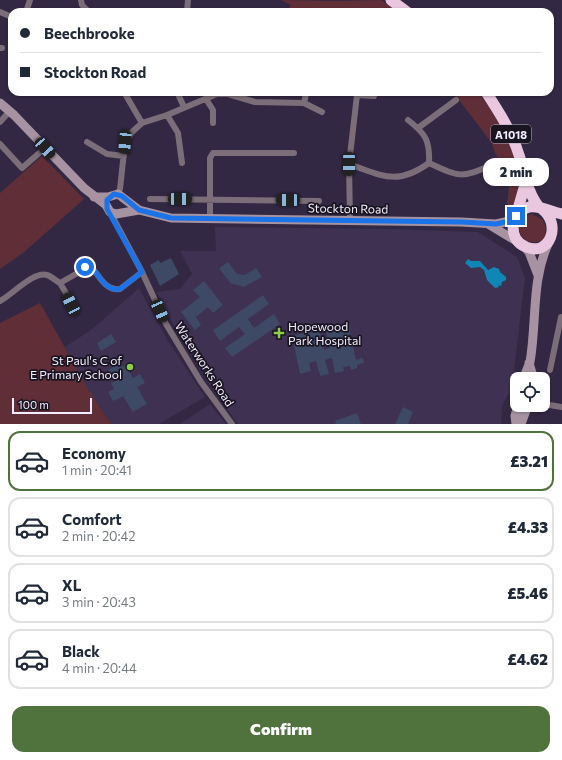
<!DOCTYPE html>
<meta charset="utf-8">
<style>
body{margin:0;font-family:Commissioner,sans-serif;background:#f2f2f3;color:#1f2937;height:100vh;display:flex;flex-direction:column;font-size:15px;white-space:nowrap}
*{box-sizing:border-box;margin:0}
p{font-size:13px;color:#747a83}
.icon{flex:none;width:22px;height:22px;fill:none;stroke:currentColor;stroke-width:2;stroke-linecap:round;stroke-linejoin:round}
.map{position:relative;height:424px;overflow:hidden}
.panel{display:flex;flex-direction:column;background:#fff;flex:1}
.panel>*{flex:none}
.hud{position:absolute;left:8px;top:8px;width:546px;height:88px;border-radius:12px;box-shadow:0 1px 3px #0004;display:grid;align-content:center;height:88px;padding:0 12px;background:#fff}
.tools{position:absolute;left:510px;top:372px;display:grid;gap:8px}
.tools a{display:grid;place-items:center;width:40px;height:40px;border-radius:8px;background:#fff;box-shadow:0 1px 3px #0004;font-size:20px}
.scale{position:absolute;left:12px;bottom:10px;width:80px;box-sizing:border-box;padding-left:4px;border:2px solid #f4edff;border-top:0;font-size:11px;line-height:14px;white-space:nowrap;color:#f4edff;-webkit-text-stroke:3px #181420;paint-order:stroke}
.end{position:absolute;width:18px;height:18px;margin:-9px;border:5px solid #1a73e8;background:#fff;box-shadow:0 0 0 2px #fff}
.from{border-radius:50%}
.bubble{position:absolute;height:28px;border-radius:12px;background:#fff;box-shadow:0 1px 3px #0004;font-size:13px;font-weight:800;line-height:28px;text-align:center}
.car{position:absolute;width:12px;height:24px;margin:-12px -6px;border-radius:5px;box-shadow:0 0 3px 1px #0007;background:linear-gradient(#222 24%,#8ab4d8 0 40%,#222 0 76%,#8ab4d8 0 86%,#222 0)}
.hud b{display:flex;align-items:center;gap:14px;height:38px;font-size:15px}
.hud b+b{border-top:1px solid #e0e1e3}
.hud i{width:10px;height:10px;background:#1f2937}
ul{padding:7px 0 0;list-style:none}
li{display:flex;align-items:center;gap:12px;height:60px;margin:0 8px 6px;padding:0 4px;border:2px solid #e0e1e3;border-radius:12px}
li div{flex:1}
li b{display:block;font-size:15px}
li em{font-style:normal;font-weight:800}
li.on{border-color:#50733d}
li>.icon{width:36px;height:36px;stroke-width:1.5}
.button{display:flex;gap:8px;margin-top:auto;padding:8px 12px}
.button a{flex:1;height:46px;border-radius:12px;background:#50733d;color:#fff;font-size:16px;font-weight:800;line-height:46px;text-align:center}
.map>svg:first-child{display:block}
.built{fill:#3e3152}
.green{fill:#602e37}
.water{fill:#1086b7}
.building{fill:#3e4965}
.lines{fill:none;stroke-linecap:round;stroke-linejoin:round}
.street{stroke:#7c6e78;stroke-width:6}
.secondary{stroke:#a792a1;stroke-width:9}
.highway{stroke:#e8c7df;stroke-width:11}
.route{stroke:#1a73e8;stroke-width:5}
.poi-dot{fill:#8cce45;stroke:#181420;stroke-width:1.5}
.labels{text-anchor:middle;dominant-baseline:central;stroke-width:3.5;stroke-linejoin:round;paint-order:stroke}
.shield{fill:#181420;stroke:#b2acbc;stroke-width:1}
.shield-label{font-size:11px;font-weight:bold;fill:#f4edff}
.street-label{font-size:12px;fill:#f4edff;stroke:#181420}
.poi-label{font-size:12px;fill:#f4edff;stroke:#181420;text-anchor:start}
</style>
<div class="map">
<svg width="562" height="424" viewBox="0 0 562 424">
<rect width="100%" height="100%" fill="#332843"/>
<path class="built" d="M215 227 387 229 478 232 517 257 525 278 512 387 502 406 501 424H238L209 384 170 319 157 292 180 289 192 274 180 251H216Z
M139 288 168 341 205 397 159 424H111L87 387 65 347 91 330Z
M210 404 226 424H180Z"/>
<path class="green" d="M281 0 337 1 381 0 400 12H285L291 5Z
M453 92H478C503 126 533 171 510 213H506L509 187 491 142Z
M42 156 84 199 23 253 0 269V193Z
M532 214 543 220 546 228 544 239C521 253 508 219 532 214Z
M40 303 87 387 111 424H0V323Z"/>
<path class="water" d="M468 259 471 261H480L488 270 494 267 499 269 500 272 506 277V280L502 282 501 286 498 285 499 287 495 288 487 280 484 270 480 267 471 268 465 263Z"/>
<path class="building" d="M171 258 179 274 160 286 150 265 159 260 160 263Z
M228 262 237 274 245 275 256 268 262 277 244 287 230 283 219 268Z
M204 281 223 305 213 313 208 307 196 317 201 325 195 330 181 312 200 297 193 290Z
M263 295 269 304 248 319 254 328 274 314 280 324 232 357 225 348 245 334 239 327 220 341 213 330Z
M348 323 356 360 363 358 364 363 357 365V368L351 370 350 366 343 367 344 371 335 373 332 358 325 360 329 374 320 376 316 361 309 363 311 371 300 374 292 336 319 329 324 350 330 348 325 328Z
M111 334 116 342 101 351 97 343Z
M120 363 123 367 125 365 133 378 140 374 145 383 137 387 147 404 133 412 123 396 113 401 108 392 114 389 111 383 115 381 108 370Z
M403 407 413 412 408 424H395Z
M357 413 361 424H336L335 421Z"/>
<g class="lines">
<path class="street" d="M81 0 82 5 89 12
M241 11 244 12
M0 12 12 17
M26 12 30 0
M187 12 188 0
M0 48H2
M124 92 142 123
M177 92 184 107
M357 95 374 96
M206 99 213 110V123
M304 103 306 94
M167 115 178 133 182 163
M408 120C426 134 430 141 429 163
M0 122 10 111
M418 128 456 100
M87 142 107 154 124 156
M0 144 22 168 45 148
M429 163C461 178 462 178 494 164
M349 164C383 176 397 186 429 163
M118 194 120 189 125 143 132 132 142 123 167 115 217 94H228L255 102 304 103 322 112
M150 199 319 201
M110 212 142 272 166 324 201 382 232 424
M210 219V158L213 153H294
M350 221 349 164 357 95 352 92
M60 283 76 310
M0 301C12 295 33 271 47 275 51 276 56 281 60 283L90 266C99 274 105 292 120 289L142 272
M550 370 561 317
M543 404 562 407"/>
<path class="secondary" d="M0 103 14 115 84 188 106 205 110 212 116 214 139 210
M94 197H108L118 194 139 210 171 218 461 222 496 224 514 220
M488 224 518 242
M524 246 529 252 538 275
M529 363 532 373V379
M524 379C525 373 528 368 530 362 537 322 531 279 549 242
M516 424 515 416 518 405
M521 424 528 405"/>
<path class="highway" d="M391 0 407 12
M486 92C499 112 512 132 519 155 525 173 527 192 539 207
M542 209C562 224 550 257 526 247 507 240 510 212 529 207 539 205 552 212 562 214
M516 216 526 181"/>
</g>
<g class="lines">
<path class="route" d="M85 267 90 266C99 274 105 292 120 289L142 272 107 209V200L114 194 122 196 139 210 171 218 462 222 496 224 514 220 516 216"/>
</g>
<g class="poi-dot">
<path d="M277 327h4v4h4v4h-4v4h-4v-4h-4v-4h4z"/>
<circle cx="130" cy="367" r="4"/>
</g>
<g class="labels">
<rect class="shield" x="491" y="125" width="40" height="18" rx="3"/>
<g class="shield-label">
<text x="511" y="134">A1018</text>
</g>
<g class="street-label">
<text transform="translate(348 208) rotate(1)">Stockton Road</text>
<text transform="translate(205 364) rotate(57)">Waterworks Road</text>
</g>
<g class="poi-label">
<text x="288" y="326">Hopewood<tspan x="288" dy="14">Park Hospital</tspan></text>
<text x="122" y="360" text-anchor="end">St Paul's C of<tspan x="122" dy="14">E Primary School</tspan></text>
</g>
</g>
</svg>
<div class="tools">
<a><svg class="icon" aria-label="locate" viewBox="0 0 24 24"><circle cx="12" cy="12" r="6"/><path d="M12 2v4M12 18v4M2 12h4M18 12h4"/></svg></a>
</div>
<div class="scale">100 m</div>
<i class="end from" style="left:85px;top:267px"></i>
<i class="end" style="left:516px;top:216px"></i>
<div class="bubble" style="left:483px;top:158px;width:66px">2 min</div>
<i class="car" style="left:125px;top:142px;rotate:185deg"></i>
<i class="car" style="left:45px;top:148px;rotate:138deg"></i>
<i class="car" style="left:349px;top:164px;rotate:180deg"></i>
<i class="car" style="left:180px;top:199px;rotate:90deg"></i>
<i class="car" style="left:288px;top:200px;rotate:271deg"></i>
<i class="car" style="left:71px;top:304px;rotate:333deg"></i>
<i class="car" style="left:160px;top:311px;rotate:156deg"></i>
<div class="hud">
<b><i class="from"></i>Beechbrooke</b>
<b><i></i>Stockton Road</b>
</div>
</div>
<section class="panel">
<ul>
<li class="on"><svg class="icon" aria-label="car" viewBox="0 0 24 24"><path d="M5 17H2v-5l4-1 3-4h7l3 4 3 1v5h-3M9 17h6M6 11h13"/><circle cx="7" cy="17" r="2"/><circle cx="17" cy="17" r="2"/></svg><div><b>Economy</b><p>1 min · 20:41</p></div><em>£3.21</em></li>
<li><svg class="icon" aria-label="car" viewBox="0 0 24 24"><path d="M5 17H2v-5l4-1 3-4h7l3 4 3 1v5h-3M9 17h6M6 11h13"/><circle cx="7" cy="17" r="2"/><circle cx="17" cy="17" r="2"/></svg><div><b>Comfort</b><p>2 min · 20:42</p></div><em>£4.33</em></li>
<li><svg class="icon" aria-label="car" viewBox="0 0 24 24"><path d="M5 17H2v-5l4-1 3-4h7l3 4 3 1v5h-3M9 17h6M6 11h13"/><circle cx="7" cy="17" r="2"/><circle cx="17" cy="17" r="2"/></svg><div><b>XL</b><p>3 min · 20:43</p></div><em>£5.46</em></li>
<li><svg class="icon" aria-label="car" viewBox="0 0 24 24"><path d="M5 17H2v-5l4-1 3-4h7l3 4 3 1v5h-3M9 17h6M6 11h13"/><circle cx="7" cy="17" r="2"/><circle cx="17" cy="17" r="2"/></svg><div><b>Black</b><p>4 min · 20:44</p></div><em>£4.62</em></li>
</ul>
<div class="button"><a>Confirm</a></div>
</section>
